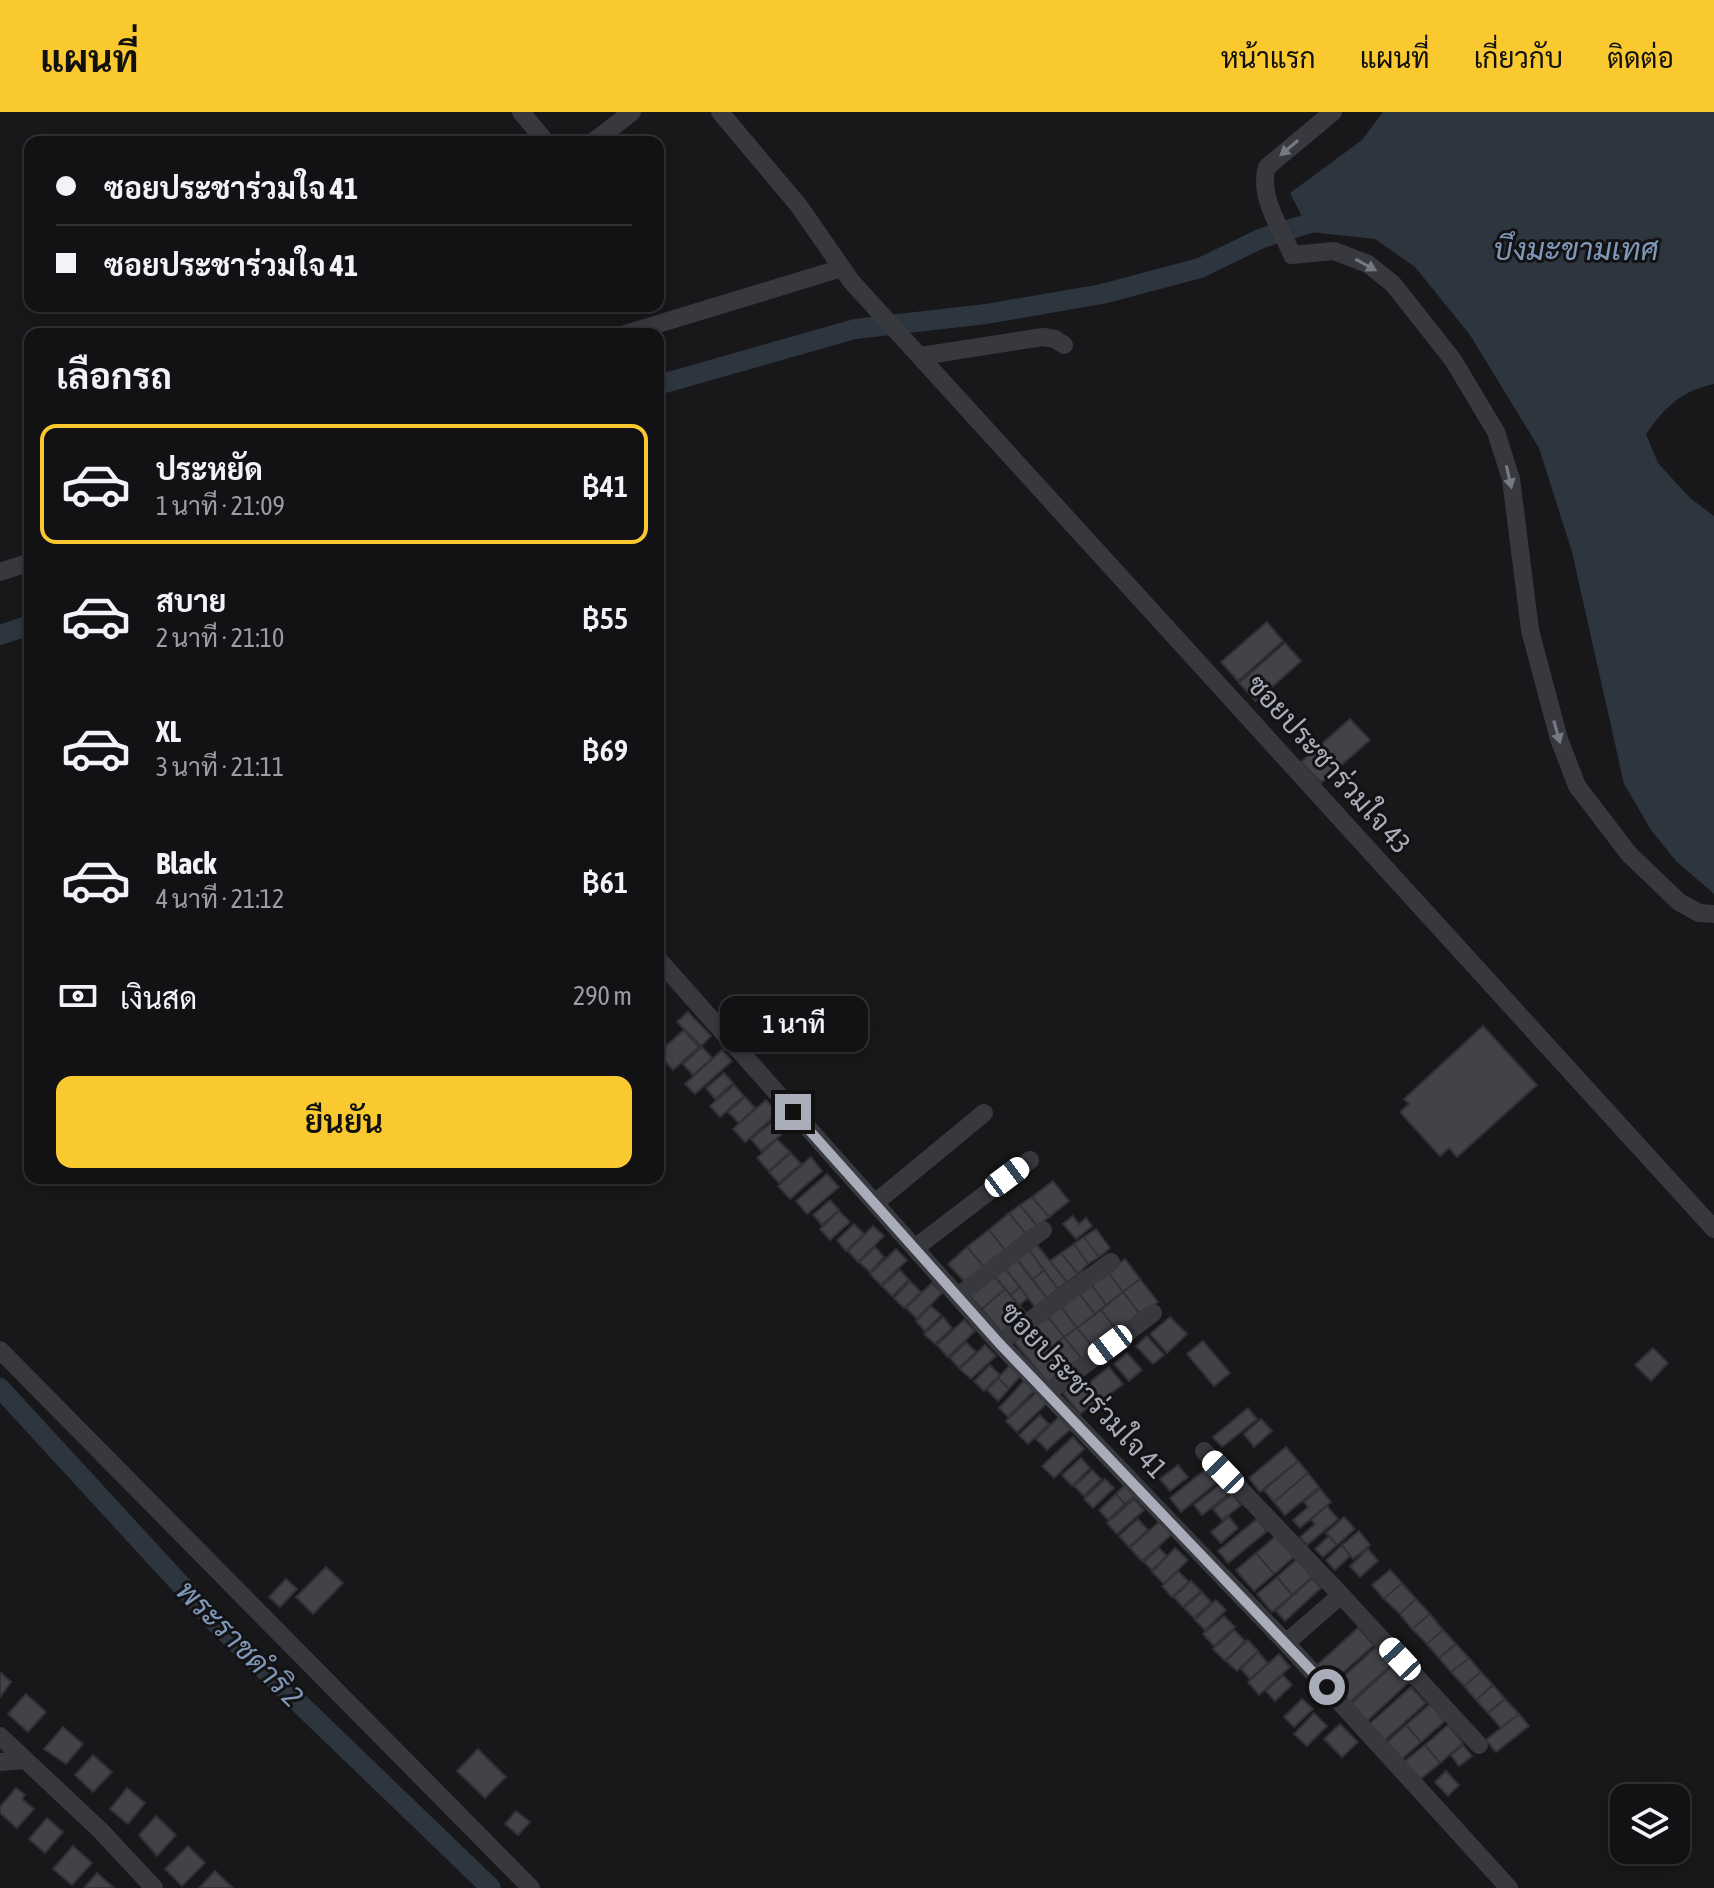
<!DOCTYPE html>
<html lang="th">
<meta charset="utf-8">
<style>
body{margin:0;font-family:"Asap Condensed",Sarabun,sans-serif;background:#1b1a1d;color:#f1f3f6;height:100vh;display:flex;flex-direction:column;font-size:30px;white-space:nowrap}
*{box-sizing:border-box;margin:0}
p{font-size:26px;color:#9c9da0}
.icon{flex:none;width:44px;height:44px;fill:none;stroke:currentColor;stroke-width:2;stroke-linecap:round;stroke-linejoin:round}
.map{position:relative;flex:1;overflow:hidden}
.side{position:absolute;left:24px;top:216px;width:640px;height:856px;display:flex;flex-direction:column;background:#121114;border-radius:16px;box-shadow:0 4px 12px #0003,0 0 0 2px #313134}
.side>*{flex:none}
.banner{position:absolute;left:24px;top:24px;width:640px;height:176px;border-radius:16px;box-shadow:0 4px 12px #0003,0 0 0 2px #313134;display:grid;align-content:center;height:176px;padding:0 32px;background:#121114}
.buttons{position:absolute;left:1610px;top:1672px;display:grid;gap:16px}
.buttons a{display:grid;place-items:center;width:80px;height:80px;border-radius:16px;background:#121114;box-shadow:0 4px 12px #0003,0 0 0 2px #313134;font-size:40px}
.end{position:absolute;width:36px;height:36px;margin:-18px;border:10px solid #a9adba;background:#111;box-shadow:0 0 0 4px #111}
.from{border-radius:50%}
.bubble{position:absolute;height:56px;border-radius:16px;background:#121114;box-shadow:0 4px 12px #0003,0 0 0 2px #313134;font-size:26px;font-weight:600;line-height:56px;text-align:center}
.car{position:absolute;width:24px;height:48px;margin:-24px -12px;border-radius:10px;box-shadow:0 0 6px 2px #0007;background:linear-gradient(#fff 24%,#345 0 40%,#fff 0 76%,#345 0 86%,#fff 0)}
.banner b{display:flex;align-items:center;gap:28px;height:76px;font-size:30px}
.banner b+b{border-top:2px solid #313134}
.banner i{width:20px;height:20px;background:#f1f3f6}
ul{padding:0;list-style:none}
li{display:flex;align-items:center;gap:24px;height:120px;margin:0 16px 12px;padding:0 16px;border:4px solid transparent;border-radius:16px}
li div{flex:1}
li b{display:block;font-size:30px}
li em{font-style:normal;font-weight:600}
li.selected{border-color:#fac82f}
li>.icon{width:72px;height:72px;stroke-width:1.5}
h2{padding:0 32px;font-size:36px;line-height:96px}
.pay{display:flex;align-items:center;gap:20px;height:88px;padding:0 32px;font-size:30px}
.pay p{margin-inline-start:auto}
.action{display:flex;gap:16px;margin-top:auto;padding:16px 32px}
.action a{flex:1;height:92px;border-radius:16px;background:#fac82f;color:#111;font-size:32px;font-weight:600;line-height:92px;text-align:center}
header{display:flex;align-items:center;gap:48px;box-sizing:border-box;height:112px;padding:0 40px;background:#fac82f;color:#111}
header strong{font-size:38px}
nav{display:flex;gap:44px;margin-inline-start:auto;font-size:28px}
.map>svg:first-child{display:block}
.water{fill:#2d353f}
.lines{fill:none;stroke-linecap:round;stroke-linejoin:round}
.canal{stroke:#2d353f;stroke-width:20}
.building{fill:#424247;stroke:#323136;stroke-width:2}
.minor{stroke:#38393f;stroke-width:18}
.oneway{fill:#767983}
.route{stroke:#a9adba;stroke-width:10}
.labels{text-anchor:middle;dominant-baseline:central;stroke-width:6;stroke-linejoin:round;paint-order:stroke}
.street-label{font-size:28px;fill:#a9adba;stroke:#131215}
.water-label{font-size:30px;font-style:italic;fill:#7f97b6;stroke:#131215}
</style>
<header>
<strong>แผนที่</strong>
<nav><a>หน้าแรก</a><a>แผนที่</a><a>เกี่ยวกับ</a><a>ติดต่อ</a></nav>
</header>
<div class="map">
<svg width="1714" height="1776" viewBox="0 0 1714 1776">
<rect width="100%" height="100%" fill="#18171a"/>
<path class="water" d="M1383 0H1714V272C1681 279 1665 295 1646 322L1658 351 1690 386 1714 404V782L1676 749 1651 718 1624 672 1572 440 1539 336 1470 223 1415 155 1375 127 1310 120 1290 81 1362 28Z"/>
<g class="lines">
<path class="canal" d="M658 273 855 217 986 202 1102 182 1200 156 1262 126 1330 105
M0 523 30 513
M0 1276 215 1510 491 1776"/>
</g>
<path class="building" d="M1267 510 1283 529 1238 569 1221 550Z
M1285 531 1301 549 1256 589 1239 571Z
M1350 607 1370 628 1321 671 1301 650Z
M688 900 711 924 701 934 677 910Z
M1483 914 1537 973 1457 1045 1449 1036 1440 1044 1400 1000 1409 992 1404 987Z
M684 918 699 935 673 958 658 941Z
M702 935 712 946 693 963 683 952Z
M722 938 732 949 695 982 685 972Z
M724 961 733 971 715 987 706 976Z
M734 973 744 984 720 1005 710 994Z
M745 985 755 996 739 1011 728 1000Z
M766 988 778 1001 745 1030 733 1017Z
M771 1011 781 1023 761 1039 751 1027Z
M777 1027 790 1040 769 1059 757 1046Z
M791 1041 801 1052 779 1071 769 1060Z
M811 1045 822 1059 790 1087 778 1074Z
M827 1062 839 1075 807 1102 796 1089Z
M1053 1069 1069 1089 1049 1105 1032 1085Z
M1032 1085 1049 1105 1037 1114 1020 1093Z
M830 1088 839 1098 822 1113 813 1103Z
M1020 1093 1037 1114 1026 1122 1009 1101Z
M839 1099 850 1110 830 1128 820 1117Z
M1009 1101 1026 1122 1005 1138 989 1118Z
M1073 1104 1079 1112 1086 1106 1092 1114 1076 1127 1063 1112Z
M854 1112 864 1122 846 1139 837 1128Z
M873 1114 884 1124 858 1150 848 1139Z
M1096 1117 1110 1136 1099 1145 1084 1125Z
M989 1118 1005 1138 985 1156 967 1135Z
M1084 1125 1099 1145 1088 1152 1074 1132Z
M1036 1132 1067 1170 1058 1177 1029 1138Z
M1074 1132 1088 1152 1078 1162 1061 1141Z
M875 1135 884 1145 870 1160 859 1150Z
M967 1135 985 1156 967 1172 948 1152Z
M896 1137 907 1148 881 1173 870 1162Z
M1029 1138 1044 1158 1032 1168 1016 1146Z
M1061 1141 1078 1162 1067 1170 1050 1149Z
M1016 1146 1047 1186 1035 1195 1004 1155Z
M1125 1147 1140 1167 1123 1180 1108 1160Z
M1004 1155 1020 1175 1011 1183 993 1163Z
M900 1158 909 1168 892 1184 882 1174Z
M1044 1158 1058 1177 1047 1186 1032 1168Z
M1108 1160 1123 1180 1106 1193 1091 1172Z
M993 1163 1005 1177 982 1197 968 1183Z
M1140 1167 1158 1190 1141 1203 1123 1180Z
M910 1169 921 1180 904 1196 894 1186Z
M932 1171 942 1181 917 1207 906 1196Z
M1091 1172 1106 1193 1095 1202 1079 1181Z
M1020 1175 1028 1186 1019 1193 1011 1183Z
M1005 1177 1026 1201 1003 1222 982 1197Z
M1123 1180 1141 1203 1118 1220 1101 1198Z
M1079 1181 1095 1202 1077 1216 1061 1194Z
M931 1194 941 1203 925 1219 916 1209Z
M1061 1194 1077 1216 1064 1225 1048 1205Z
M1101 1198 1118 1220 1096 1238 1077 1216Z
M943 1205 952 1216 935 1232 924 1222Z
M1048 1205 1064 1225 1050 1237 1034 1215Z
M1170 1205 1187 1222 1167 1241 1150 1222Z
M964 1208 975 1219 948 1245 937 1233Z
M1034 1215 1070 1258 1051 1274 1014 1230Z
M1077 1216 1096 1238 1083 1248 1064 1225Z
M1147 1224 1164 1243 1153 1252 1136 1234Z
M1064 1225 1083 1248 1070 1258 1050 1237Z
M1203 1229 1230 1261 1214 1274 1187 1242Z
M966 1230 976 1240 959 1256 950 1246Z
M985 1233 996 1244 971 1267 960 1257Z
M1653 1236 1668 1251 1651 1269 1635 1253Z
M1127 1241 1142 1258 1129 1269 1114 1252Z
M990 1253 1000 1263 984 1279 974 1269Z
M1010 1253 1021 1263 1009 1277 998 1266Z
M1109 1255 1123 1272 1102 1288 1089 1271Z
M998 1266 1009 1277 998 1289 987 1278Z
M1080 1266 1098 1287 1080 1302 1063 1281Z
M1024 1269 1034 1279 1008 1305 999 1296Z
M1037 1280 1047 1291 1017 1320 1006 1309Z
M1248 1296 1257 1307 1222 1335 1213 1325Z
M1040 1303 1049 1312 1028 1332 1019 1323Z
M1060 1304 1072 1316 1047 1338 1036 1327Z
M1261 1307 1272 1319 1254 1335 1244 1322Z
M1073 1325 1084 1337 1054 1366 1042 1354Z
M1286 1335 1298 1349 1260 1380 1249 1366Z
M1081 1346 1090 1356 1072 1374 1062 1363Z
M1298 1349 1308 1361 1274 1390 1264 1378Z
M1178 1353 1188 1365 1170 1379 1160 1367Z
M1211 1353 1222 1366 1181 1400 1170 1386Z
M1092 1358 1101 1367 1084 1384 1074 1374Z
M1308 1361 1319 1375 1285 1403 1274 1390Z
M1105 1367 1114 1376 1093 1396 1084 1387Z
M1223 1370 1231 1380 1202 1403 1194 1393Z
M1126 1372 1136 1383 1125 1392 1116 1382Z
M1320 1377 1331 1390 1300 1416 1293 1408 1308 1395 1304 1390Z
M1116 1382 1125 1392 1108 1408 1099 1398Z
M1232 1382 1241 1393 1222 1408 1213 1397Z
M1134 1387 1144 1398 1117 1422 1107 1411Z
M1327 1394 1338 1407 1307 1433 1300 1425 1315 1412 1311 1408Z
M1229 1405 1238 1416 1221 1431 1211 1420Z
M1344 1405 1355 1417 1337 1433 1326 1421Z
M1138 1407 1148 1418 1129 1435 1119 1424Z
M1257 1407 1267 1419 1228 1451 1218 1439Z
M1160 1409 1172 1422 1142 1449 1130 1436Z
M1359 1419 1370 1433 1353 1447 1342 1433Z
M1276 1424 1294 1445 1274 1462 1256 1441Z
M1329 1424 1337 1433 1323 1445 1315 1437Z
M1342 1433 1350 1444 1335 1458 1326 1448Z
M1159 1436 1167 1444 1152 1458 1144 1450Z
M1175 1436 1188 1448 1164 1472 1152 1460Z
M1368 1437 1378 1449 1360 1465 1350 1454Z
M1256 1441 1274 1462 1254 1479 1236 1458Z
M1297 1447 1312 1465 1292 1483 1277 1465Z
M326 1455 343 1471 313 1502 296 1485Z
M1390 1458 1402 1471 1384 1487 1372 1473Z
M1178 1459 1189 1470 1172 1485 1162 1474Z
M1277 1465 1292 1483 1272 1500 1257 1482Z
M1312 1466 1321 1476 1285 1509 1276 1499Z
M286 1467 297 1477 280 1495 269 1485Z
M1191 1469 1201 1479 1183 1495 1174 1485Z
M1402 1471 1416 1487 1400 1502 1384 1487Z
M1202 1480 1211 1490 1194 1506 1184 1496Z
M1416 1487 1430 1502 1412 1517 1400 1502Z
M1216 1488 1226 1498 1205 1518 1195 1508Z
M1430 1502 1443 1518 1427 1532 1412 1517Z
M1224 1504 1235 1515 1214 1534 1203 1522Z
M1358 1516 1374 1533 1330 1572 1315 1555Z
M1234 1518 1245 1529 1225 1549 1213 1537Z
M1443 1518 1456 1532 1439 1546 1427 1532Z
M1248 1528 1258 1539 1237 1559 1226 1549Z
M1456 1532 1469 1546 1451 1560 1439 1546Z
M1376 1535 1392 1552 1349 1591 1334 1573Z
M1258 1540 1268 1551 1250 1567 1241 1557Z
M1279 1542 1290 1555 1259 1583 1248 1570Z
M1469 1546 1481 1560 1464 1574 1451 1560Z
M1393 1553 1409 1570 1366 1610 1350 1593Z
M0 1560 11 1570 0 1585Z
M1481 1560 1493 1573 1476 1588 1464 1574Z
M1283 1563 1292 1573 1275 1589 1266 1579Z
M1493 1573 1505 1587 1488 1601 1476 1588Z
M1411 1575 1426 1591 1383 1630 1368 1613Z
M26 1582 46 1600 28 1620 8 1602Z
M1302 1587 1313 1597 1294 1615 1284 1605Z
M1505 1587 1519 1602 1501 1616 1488 1601Z
M1430 1592 1445 1609 1421 1630 1406 1613Z
M1314 1601 1327 1614 1307 1634 1294 1622Z
M1519 1602 1529 1614 1496 1640 1486 1628Z
M1340 1612 1358 1630 1342 1645 1324 1627Z
M1406 1613 1421 1630 1402 1647 1387 1630Z
M1448 1613 1463 1631 1440 1651 1425 1633Z
M63 1615 83 1632 66 1652 44 1637Z
M1425 1633 1440 1651 1417 1670 1402 1651Z
M1463 1633 1472 1644 1459 1654 1451 1643Z
M478 1637 506 1665 485 1686 457 1659Z
M93 1643 112 1660 93 1680 75 1663Z
M1446 1659 1459 1673 1448 1684 1435 1670Z
M16 1676 25 1683 22 1687 34 1697 17 1716 0 1701V1695Z
M127 1676 145 1691 128 1712 110 1697Z
M516 1699 530 1710 518 1723 505 1712Z
M156 1704 176 1723 157 1744 139 1723Z
M47 1706 63 1720 45 1741 29 1727Z
M73 1734 92 1751 72 1773 53 1757Z
M188 1734 205 1751 182 1774 165 1757Z
M215 1759 233 1776H199Z
M97 1761 114 1776H84Z"/>
<g class="lines">
<path class="minor" d="M521 0 546 30
M720 0 799 94 851 169 1714 1117
M1333 0 1267 55C1258 85 1281 116 1292 143L1334 139 1368 152 1393 172 1453 248 1496 320 1511 367 1530 518 1559 627 1577 674 1629 742 1679 790 1699 801 1714 802
M593 30 632 0
M625 222 842 156
M921 244 1043 225 1055 227 1064 233
M0 460 30 450
M658 847 999 1231 1286 1531 1509 1776
M875 1091 984 1001
M915 1136 1030 1048
M958 1184 1043 1118
M999 1231 1111 1150
M0 1238 531 1776
M1047 1281 1153 1201
M1204 1339 1341 1483 1479 1633
M1286 1531 1341 1483
M0 1624 101 1719 154 1776
M0 1650 26 1648"/>
</g>
<defs><path id="oneway-solid" d="M-6-.8H1V-3.2L6.5 0L1 3.2V.8H-6Z" transform="scale(2)"/></defs>
<g class="oneway">
<use href="#oneway-solid" transform="translate(1289 36) rotate(140)"/>
<use href="#oneway-solid" transform="translate(1366 153) rotate(29)"/>
<use href="#oneway-solid" transform="translate(1509 365) rotate(77)"/>
<use href="#oneway-solid" transform="translate(1557 620) rotate(74)"/>
</g>
<g class="lines">
<path class="route" d="M793 1000 999 1231 1327 1575"/>
</g>
<g class="labels">
<g class="street-label">
<text transform="translate(1329 652) rotate(48)">ซอยประชาร่วมใจ 43</text>
<text transform="translate(1084 1278) rotate(47)">ซอยประชาร่วมใจ 41</text>
</g>
<g class="water-label">
<text x="1576" y="137">บึงมะขามเทศ</text>
<text transform="translate(240 1531) rotate(45)">พระราชดำริ 2</text>
</g>
</g>
</svg>
<div class="buttons">
<a><svg class="icon" aria-label="layers" viewBox="0 0 24 24"><path d="M12 4l9 5-9 5-9-5zM3 14l9 5 9-5"/></svg></a>
</div>
<i class="end from" style="left:1327px;top:1575px"></i>
<i class="end" style="left:793px;top:1000px"></i>
<div class="bubble" style="left:720px;top:884px;width:148px">1 นาที</div>
<i class="car" style="left:1007px;top:1065px;rotate:53deg"></i>
<i class="car" style="left:1110px;top:1233px;rotate:233deg"></i>
<i class="car" style="left:1223px;top:1360px;rotate:316deg"></i>
<i class="car" style="left:1400px;top:1547px;rotate:317deg"></i>
<div class="banner">
<b><i class="from"></i>ซอยประชาร่วมใจ 41</b>
<b><i></i>ซอยประชาร่วมใจ 41</b>
</div>
<section class="side">
<h2>เลือกรถ</h2>
<ul>
<li class="selected"><svg class="icon" aria-label="car" viewBox="0 0 24 24"><path d="M5 17H2v-5l4-1 3-4h7l3 4 3 1v5h-3M9 17h6M6 11h13"/><circle cx="7" cy="17" r="2"/><circle cx="17" cy="17" r="2"/></svg><div><b>ประหยัด</b><p>1 นาที · 21:09</p></div><em>฿41</em></li>
<li><svg class="icon" aria-label="car" viewBox="0 0 24 24"><path d="M5 17H2v-5l4-1 3-4h7l3 4 3 1v5h-3M9 17h6M6 11h13"/><circle cx="7" cy="17" r="2"/><circle cx="17" cy="17" r="2"/></svg><div><b>สบาย</b><p>2 นาที · 21:10</p></div><em>฿55</em></li>
<li><svg class="icon" aria-label="car" viewBox="0 0 24 24"><path d="M5 17H2v-5l4-1 3-4h7l3 4 3 1v5h-3M9 17h6M6 11h13"/><circle cx="7" cy="17" r="2"/><circle cx="17" cy="17" r="2"/></svg><div><b>XL</b><p>3 นาที · 21:11</p></div><em>฿69</em></li>
<li><svg class="icon" aria-label="car" viewBox="0 0 24 24"><path d="M5 17H2v-5l4-1 3-4h7l3 4 3 1v5h-3M9 17h6M6 11h13"/><circle cx="7" cy="17" r="2"/><circle cx="17" cy="17" r="2"/></svg><div><b>Black</b><p>4 นาที · 21:12</p></div><em>฿61</em></li>
</ul>
<div class="pay"><svg class="icon" aria-label="cash" viewBox="0 0 24 24"><path d="M3 7h18v10H3z"/><circle cx="12" cy="12" r="2"/></svg>เงินสด<p>290 m</p></div>
<div class="action"><a>ยืนยัน</a></div>
</section>
</div>
